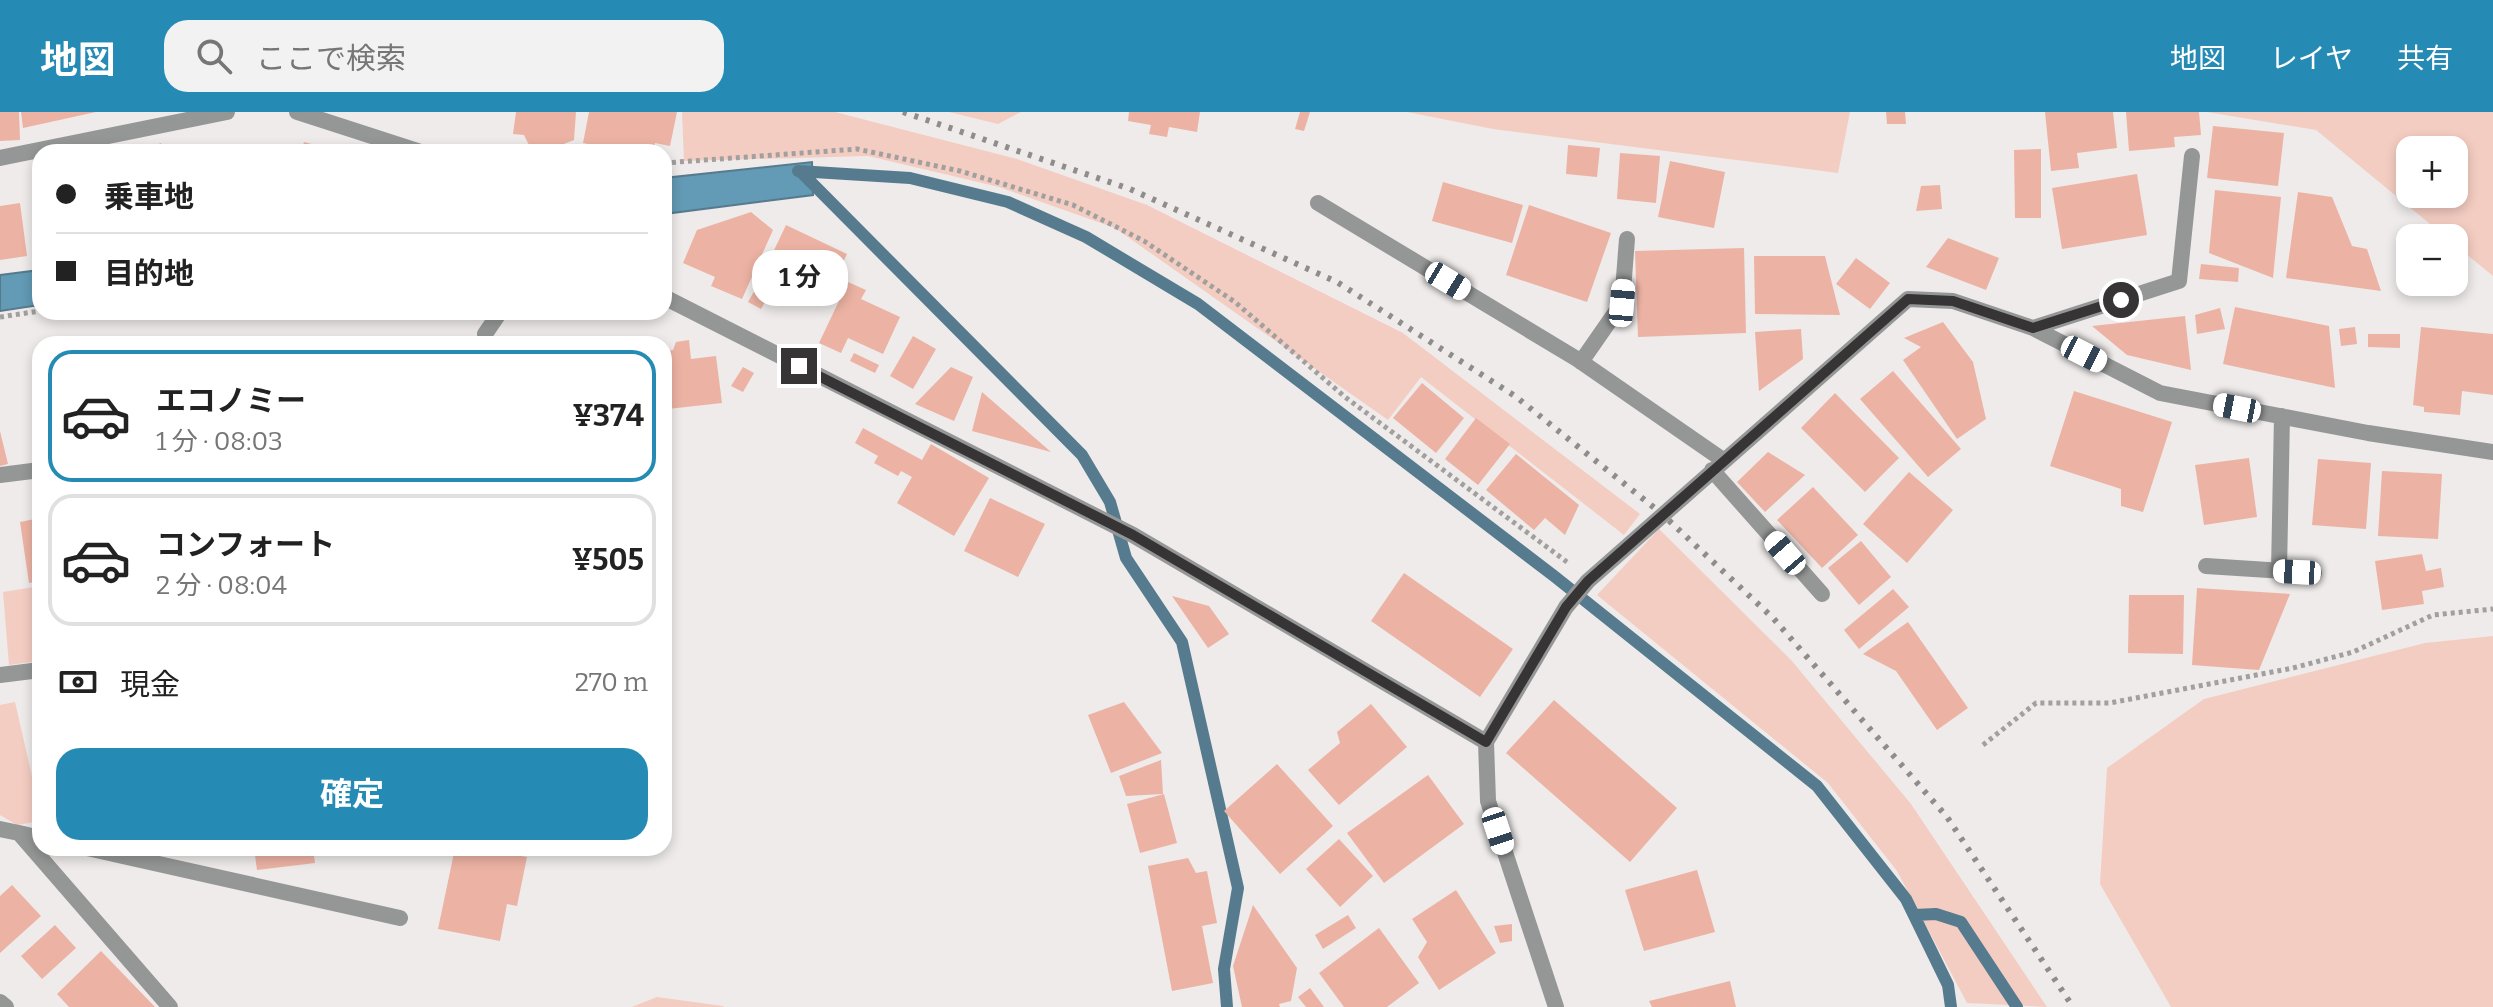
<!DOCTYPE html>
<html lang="ja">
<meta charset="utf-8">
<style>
body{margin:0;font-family:Bitter,"Noto Sans JP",serif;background:#f2f2f2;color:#222;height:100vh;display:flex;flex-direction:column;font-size:30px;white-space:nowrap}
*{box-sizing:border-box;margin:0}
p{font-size:26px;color:#767676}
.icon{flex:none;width:44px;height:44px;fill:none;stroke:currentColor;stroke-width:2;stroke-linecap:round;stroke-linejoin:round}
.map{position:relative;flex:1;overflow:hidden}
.sheet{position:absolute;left:32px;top:224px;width:640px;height:520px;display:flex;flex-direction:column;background:#fff;border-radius:24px;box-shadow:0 4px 12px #0003}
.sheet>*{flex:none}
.top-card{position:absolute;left:32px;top:32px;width:640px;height:176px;border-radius:24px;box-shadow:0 4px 12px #0003;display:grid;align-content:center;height:176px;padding:0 24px;background:#fff}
.controls{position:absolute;left:2396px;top:24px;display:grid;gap:16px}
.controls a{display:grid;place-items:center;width:72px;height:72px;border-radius:16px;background:#fff;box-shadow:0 4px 12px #0003;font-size:40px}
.end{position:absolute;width:36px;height:36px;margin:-18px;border:10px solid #363434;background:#fff;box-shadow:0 0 0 4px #fff}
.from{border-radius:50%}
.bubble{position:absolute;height:56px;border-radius:24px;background:#fff;box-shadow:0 4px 12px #0003;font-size:26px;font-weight:700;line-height:56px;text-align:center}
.car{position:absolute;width:24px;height:48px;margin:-24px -12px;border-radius:10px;box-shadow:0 0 6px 2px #0007;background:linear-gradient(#fff 24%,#345 0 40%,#fff 0 76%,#345 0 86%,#fff 0)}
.top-card b{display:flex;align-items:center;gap:28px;height:76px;font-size:30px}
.top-card b+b{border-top:2px solid #e0e0e0}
.top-card i{width:20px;height:20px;background:#222}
ul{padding:14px 0 0;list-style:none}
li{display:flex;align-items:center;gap:24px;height:132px;margin:0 16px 12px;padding:0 8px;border:4px solid #e0e0e0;border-radius:24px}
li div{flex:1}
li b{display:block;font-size:30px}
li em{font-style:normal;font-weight:700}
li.selected{border-color:#268bb4}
li>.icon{width:72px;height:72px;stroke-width:1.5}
.pay{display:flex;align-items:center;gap:20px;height:88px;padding:0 24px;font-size:30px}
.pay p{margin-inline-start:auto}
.action{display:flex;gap:16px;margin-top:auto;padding:16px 24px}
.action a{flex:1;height:92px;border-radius:24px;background:#268bb4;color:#fff;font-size:32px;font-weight:700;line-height:92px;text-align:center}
header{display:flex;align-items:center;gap:48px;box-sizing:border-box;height:112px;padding:0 40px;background:#268bb4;color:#fff}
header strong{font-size:38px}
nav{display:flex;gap:44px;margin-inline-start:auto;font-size:28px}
.search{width:560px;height:72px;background:#f2f2f2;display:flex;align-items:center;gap:20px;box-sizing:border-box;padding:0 28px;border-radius:24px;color:#767676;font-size:30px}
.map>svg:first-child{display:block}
.green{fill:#f4cdc2;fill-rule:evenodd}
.water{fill:#639ab5;stroke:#567b8e;stroke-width:2}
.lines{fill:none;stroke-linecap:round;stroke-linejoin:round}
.stream{stroke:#567b8e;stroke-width:12}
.building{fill:#ecb3a4}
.path{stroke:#a2a09f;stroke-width:5;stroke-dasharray:4 4;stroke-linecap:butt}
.service{stroke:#959797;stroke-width:16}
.minor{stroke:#959797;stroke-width:16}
.rail{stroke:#8f8c8c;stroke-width:6;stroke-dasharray:4 8;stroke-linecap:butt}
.route{stroke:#363434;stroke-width:10}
</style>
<header>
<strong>地図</strong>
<div class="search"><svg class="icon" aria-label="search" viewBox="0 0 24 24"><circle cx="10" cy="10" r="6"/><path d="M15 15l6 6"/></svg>ここで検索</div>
<nav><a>地図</a><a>レイヤ</a><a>共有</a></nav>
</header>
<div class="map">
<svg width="2493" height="895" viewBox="0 0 2493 895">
<rect width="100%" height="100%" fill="#eeebea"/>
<path class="green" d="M682 0H835L1017 47 1147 93 1403 221 1640 402 1624 423 1421 265 1388 308 1115 116 999 75 868 44 684 49Z
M949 0H1021L998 12Z
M1407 0H1850L1838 61 1493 17Z
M2207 0H2493V164L2454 132V126H2447L2316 18ZM2410 38H2454V82H2410Z
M1659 417 1791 548 1911 692 2047 895 1967 891 1897 759 1828 671 1597 483Z
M40 474V549L9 553 3 480Z
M2493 524V895H2171L2100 772 2107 656 2204 587 2425 531Z
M15 590 34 673H40V709L17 713 0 703V593Z
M657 885 723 894 724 895H632Z"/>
<path class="water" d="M812 50 813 83 664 102V66Z
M40 158V193L0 199V163Z"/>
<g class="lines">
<path class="stream" d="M798 59 910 66 1008 90 1086 125 1198 192 1554 464 1817 674 1906 787 1948 873 1951 895
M801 60 1082 343 1110 390 1126 446 1182 530 1238 776 1224 857 1227 895
M1914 803 1936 802 1961 810 2017 895"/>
</g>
<path class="building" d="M0 0H19L20 28 0 29Z
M21 0H96L23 16Z
M516 0H576L574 28 556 35 529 33 524 23 513 22Z
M589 0H677L670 34 655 31 653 40H627L583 31Z
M1129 0H1200L1197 20 1169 15 1167 25 1149 22 1151 13 1128 9Z
M1300 0H1310L1304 19 1295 17Z
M1886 0H1905L1906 12H1887Z
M2045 0H2113L2117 36 2077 41 2079 56 2051 59Z
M2126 0H2199L2201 23 2174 25 2175 35 2129 39Z
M2213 14 2284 21 2278 74 2207 66Z
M304 30 337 39V40H301Z
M161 31 165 40H138Z
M1568 33 1600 36 1597 65 1566 62Z
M2041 37V106H2015L2014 38Z
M1620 41 1660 44 1656 91 1617 87Z
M1670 49 1725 60 1714 116 1658 105Z
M2137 62 2147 123 2062 137 2052 76Z
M1443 70 1523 93 1512 131 1432 109Z
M1940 73 1942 97 1916 99 1921 74Z
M2215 78 2281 85 2273 166 2209 141Z
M2298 80 2332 85 2352 134 2367 137 2381 179 2286 166Z
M20 91 27 144 0 148V94Z
M1529 93 1611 121 1587 190 1506 163Z
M751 100 773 118 742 187 711 174 715 165 683 151 697 118Z
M786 113 847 142 827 184 822 182 817 193 768 170 774 158 766 155Z
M1948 126 1999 146 1986 178 1926 155Z
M1744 136 1746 221 1638 225 1635 139Z
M1754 144H1825L1840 203 1755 202Z
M1856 146 1890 171 1870 197 1836 172Z
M2201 152 2239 156 2238 170 2199 167Z
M848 170 866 178 861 187 900 205 883 242 848 226 841 241 819 231Z
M756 176 769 183 761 197 748 190Z
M2235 195 2329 214 2335 276 2223 252Z
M2220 196 2225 217 2197 222 2195 203Z
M2185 204 2191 258 2127 243 2092 214Z
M1943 210 1973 250 1986 307 1957 327 1903 248 1921 235 1904 226Z
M2355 215 2357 232 2341 234 2339 217Z
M2421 215 2493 222V283L2462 279 2460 303 2424 300V295L2413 293Z
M1801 217 1803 247 1759 279 1755 220Z
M2368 222H2400V236L2368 235Z
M913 224 936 237 913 277 890 264Z
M689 228 691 247 716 244 722 291 668 297 664 239 673 238 676 230Z
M854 241 879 253 875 261 850 249Z
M743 255 754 261 743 280 731 274Z
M951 255 973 265 954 309 915 292Z
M1893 259 1961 337 1928 365 1860 287Z
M1422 271 1464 306 1436 341 1393 306Z
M2074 279 2172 310 2143 400 2121 394V377L2050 354Z
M982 280 1051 340 972 319Z
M1835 281 1899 346 1865 380 1801 316Z
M1476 306 1510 332 1478 373 1445 347Z
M863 316 922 348 931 332 989 366 954 424 897 391 912 365 901 359 898 364 874 351 878 344 855 331Z
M0 319 8 352 0 354Z
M1768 340 1805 363 1765 400 1737 370Z
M1516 342 1579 393 1565 423 1545 406 1534 418 1486 378Z
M2249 346 2257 405 2204 413 2195 353Z
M2318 347 2371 351 2366 417 2312 413Z
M2382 359 2442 362 2438 427 2378 424Z
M1909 360 1953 398 1907 451 1863 412Z
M1813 375 1858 423 1822 456 1777 408Z
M990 386 1045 412 1018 465 964 439Z
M40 406V469L29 471 20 410Z
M1861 429 1891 465 1859 493 1828 456Z
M2422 442 2426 459 2441 456 2444 475 2422 479 2424 492 2382 498 2375 449Z
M1404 461 1513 537 1480 585 1371 509Z
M2197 476 2290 482 2259 558 2192 553Z
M1893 477 1909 495 1859 537 1844 518Z
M2129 483H2184L2183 542 2128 541Z
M1172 484 1209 494 1229 522 1208 536Z
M1908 510 1968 596 1937 618 1896 559 1863 542Z
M1554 588 1677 696 1630 750 1506 641Z
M1124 590 1162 641 1111 661 1088 603Z
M1371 592 1407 635 1339 693 1308 658 1340 631 1337 620Z
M1161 648 1163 682 1126 684 1119 664Z
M1277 652 1333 714 1280 762 1224 699Z
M1428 663 1464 712 1384 771 1347 721Z
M1164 682 1177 731 1140 741 1127 692Z
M1339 727 1373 764 1340 795 1306 757Z
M254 736H313L315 751 257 758Z
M455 736H477L527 745 517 794 507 792 500 829 438 817Z
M1188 746 1196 761 1207 759 1217 811 1202 814 1213 871 1172 879 1148 754Z
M1697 758 1715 820 1644 839 1625 778Z
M12 773 41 804 0 841V784Z
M1456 778 1496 841 1439 878 1418 845 1427 830 1412 807Z
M1253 793 1297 856 1291 889 1279 892 1280 895H1242L1233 854Z
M1348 803 1356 816 1323 837 1315 823Z
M1512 812V829L1500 831 1494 814Z
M55 813 76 836 42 867 21 844Z
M1379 816 1419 871 1387 895H1344L1319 861Z
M101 839 155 895H69L57 882Z
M1730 869 1736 895H1652L1649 889Z
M1310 876 1324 895H1306L1298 885Z"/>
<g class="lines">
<path class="path" d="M664 51 857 37 960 59 1073 93 1144 129 1235 190 1345 285 1567 450
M0 205 40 199
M1983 633 2036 591H2110L2293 556 2353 540 2433 503 2493 497"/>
<path class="service" d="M486 232 485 222 500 200
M0 363 40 358
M0 563 40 558"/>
<path class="minor" d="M297 0 421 40
M0 46 227 0
M1318 91 1577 247 1723 348
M664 185 1133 423 1486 630
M2033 216 2179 169 2192 44
M1581 250 1622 191 1627 127
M1712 358 1822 482
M2206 454 2314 461
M2279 459 2282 304
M0 717 19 721
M40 726 19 721 170 895
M87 736 400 806
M0 890 6 895
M1556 895 1488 689 1486 630 1566 495 1588 469 1908 187 1953 189 2033 216 2160 281 2368 321 2493 340"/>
<path class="rail" d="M903 0 1130 77 1337 170 1515 284 1662 402 1773 506 1947 705 2073 895"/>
</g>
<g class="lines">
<path class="route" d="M799 254 1133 423 1486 630 1566 495 1588 469 1908 187 1953 189 2033 216 2121 188"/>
</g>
</svg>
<div class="controls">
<a>+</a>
<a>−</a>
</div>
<i class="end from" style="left:2121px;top:188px"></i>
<i class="end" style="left:799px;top:254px"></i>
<div class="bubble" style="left:752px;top:138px;width:96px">1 分</div>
<i class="car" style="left:1448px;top:169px;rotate:121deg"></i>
<i class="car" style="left:1622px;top:191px;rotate:5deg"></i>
<i class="car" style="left:2084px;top:242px;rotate:117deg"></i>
<i class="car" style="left:2237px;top:296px;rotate:281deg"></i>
<i class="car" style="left:1785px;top:441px;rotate:319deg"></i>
<i class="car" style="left:2297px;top:460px;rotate:273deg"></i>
<i class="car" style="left:1498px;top:719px;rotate:162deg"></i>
<div class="top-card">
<b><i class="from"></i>乗車地</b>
<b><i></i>目的地</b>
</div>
<section class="sheet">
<ul>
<li class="selected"><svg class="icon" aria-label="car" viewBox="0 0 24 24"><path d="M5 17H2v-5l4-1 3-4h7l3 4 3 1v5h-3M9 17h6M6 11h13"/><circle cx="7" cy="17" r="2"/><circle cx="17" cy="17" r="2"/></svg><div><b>エコノミー</b><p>1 分 · 08:03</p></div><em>¥374</em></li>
<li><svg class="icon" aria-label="car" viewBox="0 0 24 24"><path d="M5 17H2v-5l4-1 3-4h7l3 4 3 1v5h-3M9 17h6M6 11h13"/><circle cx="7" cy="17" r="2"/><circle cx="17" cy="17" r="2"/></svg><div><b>コンフォート</b><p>2 分 · 08:04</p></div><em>¥505</em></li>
</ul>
<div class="pay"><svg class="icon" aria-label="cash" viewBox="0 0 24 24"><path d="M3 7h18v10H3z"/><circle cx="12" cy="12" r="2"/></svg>現金<p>270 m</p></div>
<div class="action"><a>確定</a></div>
</section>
</div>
